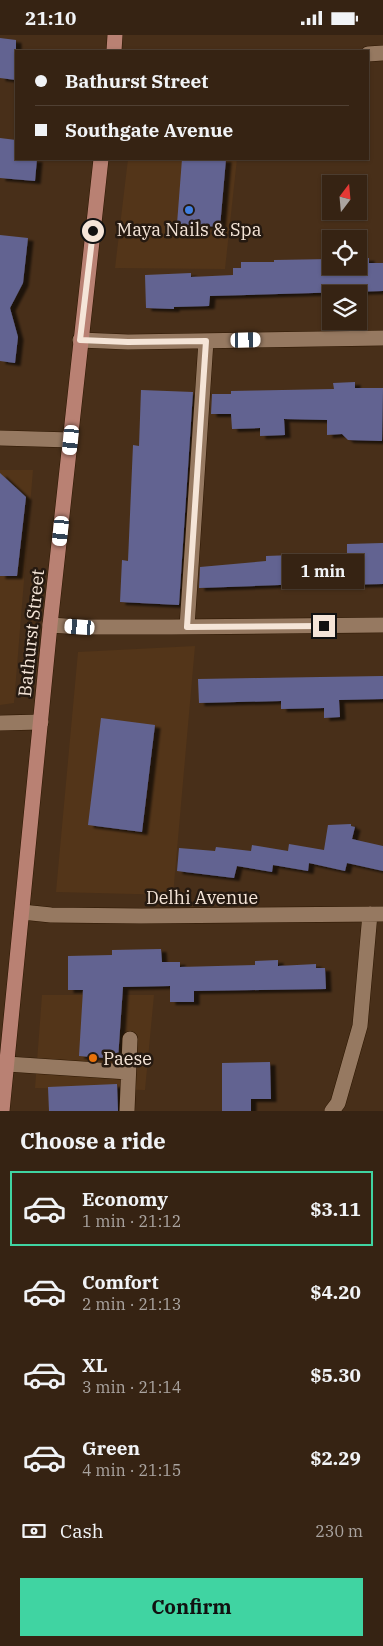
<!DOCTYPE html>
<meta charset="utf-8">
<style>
body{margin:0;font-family:"IBM Plex Serif",serif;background:#3d2b1c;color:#f1f3f6;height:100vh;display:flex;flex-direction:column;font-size:19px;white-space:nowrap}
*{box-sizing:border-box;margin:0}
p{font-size:16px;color:#aaa4a0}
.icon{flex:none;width:28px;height:28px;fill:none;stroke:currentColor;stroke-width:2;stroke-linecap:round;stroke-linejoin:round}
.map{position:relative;height:1076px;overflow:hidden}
.sheet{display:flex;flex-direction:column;background:#362313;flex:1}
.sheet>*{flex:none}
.hud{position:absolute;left:15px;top:15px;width:354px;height:110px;border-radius:0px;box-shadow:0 1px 4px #0004,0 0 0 1px #504033;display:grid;align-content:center;height:110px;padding:0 20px;background:#362313}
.needle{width:32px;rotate:16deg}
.fabs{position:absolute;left:322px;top:140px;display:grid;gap:10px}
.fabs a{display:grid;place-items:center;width:45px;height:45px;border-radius:0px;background:#362313;box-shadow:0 1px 4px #0004,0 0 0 1px #504033;font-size:25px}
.end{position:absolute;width:22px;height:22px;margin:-11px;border:6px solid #f5e5d8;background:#111;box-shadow:0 0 0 2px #111}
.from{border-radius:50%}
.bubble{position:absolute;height:35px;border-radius:0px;background:#362313;box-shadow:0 1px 4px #0004,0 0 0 1px #504033;font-size:16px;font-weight:800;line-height:35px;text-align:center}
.car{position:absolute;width:15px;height:30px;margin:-15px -8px;border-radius:6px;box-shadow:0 0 4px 1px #0007;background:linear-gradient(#fff 24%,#345 0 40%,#fff 0 76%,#345 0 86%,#fff 0)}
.hud b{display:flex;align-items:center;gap:18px;height:48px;font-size:19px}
.hud b+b{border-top:1px solid #504033}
.hud i{width:12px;height:12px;background:#f1f3f6}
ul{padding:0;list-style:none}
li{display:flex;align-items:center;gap:15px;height:75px;margin:0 10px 8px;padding:0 10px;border:2px solid transparent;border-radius:0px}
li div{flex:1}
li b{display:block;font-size:19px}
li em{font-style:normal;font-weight:800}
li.current{border-color:#40d4a2}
li>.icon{width:45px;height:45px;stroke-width:1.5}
h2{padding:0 20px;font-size:22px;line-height:60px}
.pay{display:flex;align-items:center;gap:12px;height:55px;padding:0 20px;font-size:19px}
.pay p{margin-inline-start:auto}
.primary-button{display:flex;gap:10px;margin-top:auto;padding:10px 20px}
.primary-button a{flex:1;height:58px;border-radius:0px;background:#40d4a2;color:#111;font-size:20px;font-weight:800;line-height:58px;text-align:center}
.status{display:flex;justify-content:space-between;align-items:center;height:35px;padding:0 25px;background:#362313;direction:ltr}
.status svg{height:14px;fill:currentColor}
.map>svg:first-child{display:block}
.built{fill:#533519}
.building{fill:#626491;filter:url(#shadow)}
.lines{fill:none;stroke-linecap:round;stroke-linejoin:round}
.minor-casing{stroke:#2d1702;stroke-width:16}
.major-casing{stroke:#2d1702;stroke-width:16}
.minor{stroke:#967961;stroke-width:15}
.major{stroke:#b98173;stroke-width:15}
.route{stroke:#f5e5d8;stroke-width:6}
.shop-dot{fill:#3f7fe0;stroke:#261a11;stroke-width:2}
.food-dot{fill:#e8710a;stroke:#261a11;stroke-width:2}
.labels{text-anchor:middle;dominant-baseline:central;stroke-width:5;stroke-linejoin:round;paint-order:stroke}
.poi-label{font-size:18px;fill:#f5e5d8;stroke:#261a11}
.street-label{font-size:18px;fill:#f5e5d8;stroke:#261a11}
</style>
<div class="status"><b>21:10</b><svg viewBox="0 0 49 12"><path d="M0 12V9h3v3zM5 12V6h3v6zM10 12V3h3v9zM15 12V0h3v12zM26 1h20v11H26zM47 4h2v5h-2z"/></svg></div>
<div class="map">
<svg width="383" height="1076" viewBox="0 0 383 1076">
<defs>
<filter id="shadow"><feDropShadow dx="5.5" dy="3" stdDeviation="1" flood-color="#0009"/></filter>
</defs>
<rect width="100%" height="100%" fill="#482f19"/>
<path class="built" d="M128 124H237L225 234 115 233Z
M0 435H33L14 668 0 670Z
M195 611 173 860 56 857 78 617Z
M42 960H154L145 1055 35 1053Z"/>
<path class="building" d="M0 3 16 5V45L0 43Z
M0 103 16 105V124H37L35 146 0 143Z
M182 124H226L220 192 177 189Z
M0 200 28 203 23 248 10 273 18 302 15 328 0 326Z
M359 223H369V228H383V256L210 261 209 271 174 272V274L146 273 145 240 191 238V242L233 240V233H241V227H274V225L331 224V231H359Z
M355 347V353H383L382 406 348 405 342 399 327 400V385L284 384 285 400 260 401V393L232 394 231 379H211L212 359H231V356L334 354 333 348Z
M141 355 193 357 179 570 120 567 122 525 128 526 133 410 139 411Z
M0 438 26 462 17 541H0Z
M383 508V549L337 550V548L199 553 200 532 266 526V521L347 518V509Z
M383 641V664L339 665 340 682 324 683V673L281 674V666L199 668 198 644Z
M101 683 155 690 142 797 88 790Z
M351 789V791L355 792 352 804 383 811V836L347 828 345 836 309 828 308 836 273 830 272 837 237 831 234 843 177 836 179 813 215 816 216 812 251 816 252 810 288 816 289 809 324 815 328 790Z
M161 914 162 927H180V932L255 930V926L278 925V931L316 929V933H325L326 954 194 956V967H170V951L123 952 118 1024 79 1021 83 955H68V921L112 920V915Z
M270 1027 271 1064H251V1076H222V1028Z
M117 1049 118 1076H49L48 1052Z"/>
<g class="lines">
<defs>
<path id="minor" d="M368 19 383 18
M80 305 128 307 383 303
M0 403 71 405
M50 590 80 592H171L383 590
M187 592 206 306
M0 688 41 687
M22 877 51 880 141 881 383 879
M7 1029 128 1037
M127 1076 130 1004
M332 1076 338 1068 360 991 370 879"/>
<path id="major" d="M114 16 115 0
M2 1076 50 590 101 124"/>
</defs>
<use href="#minor" class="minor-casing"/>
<use href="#major" class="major-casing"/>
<use href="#minor" class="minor"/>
<use href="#major" class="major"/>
</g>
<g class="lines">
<path class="route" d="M93 196 80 305 128 307 206 306 187 592 324 591"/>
</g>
<circle class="shop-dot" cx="189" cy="175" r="5"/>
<circle class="food-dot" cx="93" cy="1023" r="5"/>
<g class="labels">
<g class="poi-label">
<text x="189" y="194">Maya Nails &amp; Spa</text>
<text x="103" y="1023" text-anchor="start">Paese</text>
</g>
<g class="street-label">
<text transform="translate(31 598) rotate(-84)">Bathurst Street</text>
<text x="202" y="862">Delhi Avenue</text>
</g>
</g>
</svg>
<div class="fabs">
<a><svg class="needle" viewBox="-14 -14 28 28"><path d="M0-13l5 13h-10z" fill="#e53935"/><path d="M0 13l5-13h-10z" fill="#aaa4a0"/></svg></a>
<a><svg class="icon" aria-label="locate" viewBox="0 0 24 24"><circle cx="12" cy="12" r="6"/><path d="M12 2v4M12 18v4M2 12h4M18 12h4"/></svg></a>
<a><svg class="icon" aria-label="layers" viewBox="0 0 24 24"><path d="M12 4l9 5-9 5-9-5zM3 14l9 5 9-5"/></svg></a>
</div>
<i class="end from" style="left:93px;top:196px"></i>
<i class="end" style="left:324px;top:591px"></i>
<div class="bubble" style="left:282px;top:519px;width:82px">1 min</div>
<i class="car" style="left:246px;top:305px;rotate:89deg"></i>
<i class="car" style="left:71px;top:405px;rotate:186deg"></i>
<i class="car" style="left:61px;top:496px;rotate:186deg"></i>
<i class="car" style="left:80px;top:592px;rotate:274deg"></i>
<div class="hud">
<b><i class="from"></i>Bathurst Street</b>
<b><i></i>Southgate Avenue</b>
</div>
</div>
<section class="sheet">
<h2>Choose a ride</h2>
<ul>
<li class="current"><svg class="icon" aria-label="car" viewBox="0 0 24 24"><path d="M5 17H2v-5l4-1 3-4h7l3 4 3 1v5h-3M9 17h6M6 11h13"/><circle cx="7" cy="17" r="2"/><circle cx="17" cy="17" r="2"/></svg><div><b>Economy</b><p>1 min · 21:12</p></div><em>$3.11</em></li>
<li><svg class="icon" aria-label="car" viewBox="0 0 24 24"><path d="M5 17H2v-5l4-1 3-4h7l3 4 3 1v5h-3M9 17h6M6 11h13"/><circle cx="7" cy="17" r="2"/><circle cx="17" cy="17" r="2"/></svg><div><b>Comfort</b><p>2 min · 21:13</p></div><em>$4.20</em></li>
<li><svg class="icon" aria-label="car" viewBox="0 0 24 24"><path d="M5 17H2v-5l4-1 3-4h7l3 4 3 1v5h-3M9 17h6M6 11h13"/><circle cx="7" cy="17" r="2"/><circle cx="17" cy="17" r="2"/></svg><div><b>XL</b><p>3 min · 21:14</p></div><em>$5.30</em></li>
<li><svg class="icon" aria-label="car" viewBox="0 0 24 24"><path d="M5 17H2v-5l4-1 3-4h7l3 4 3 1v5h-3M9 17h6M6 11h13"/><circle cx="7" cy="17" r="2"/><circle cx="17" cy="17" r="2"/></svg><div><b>Green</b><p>4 min · 21:15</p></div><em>$2.29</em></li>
</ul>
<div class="pay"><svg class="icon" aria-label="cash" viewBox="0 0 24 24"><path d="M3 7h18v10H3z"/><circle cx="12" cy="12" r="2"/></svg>Cash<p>230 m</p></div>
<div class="primary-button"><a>Confirm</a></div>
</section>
